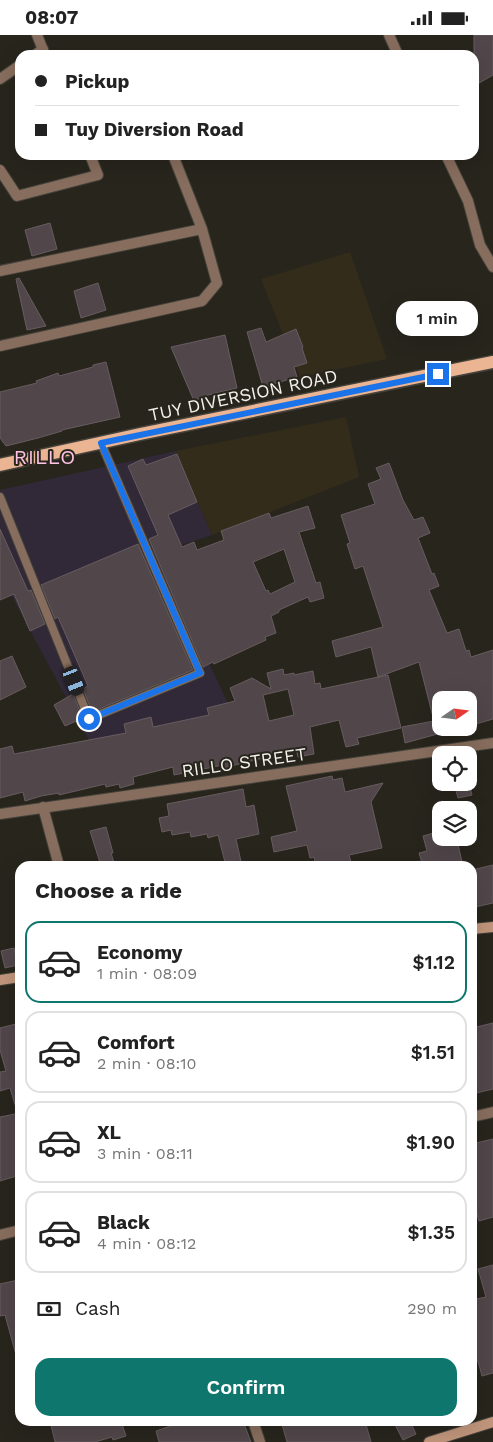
<!DOCTYPE html>
<meta charset="utf-8">
<style>
body{margin:0;font-family:"Work Sans",sans-serif;background:#f2f2f2;color:#222;height:100vh;display:flex;flex-direction:column;font-size:19px;white-space:nowrap}
*{box-sizing:border-box;margin:0}
p{font-size:16px;color:#767676}
.icon{flex:none;width:28px;height:28px;fill:none;stroke:currentColor;stroke-width:2;stroke-linecap:round;stroke-linejoin:round}
.map{position:relative;flex:1;overflow:hidden}
.drawer{position:absolute;left:15px;top:826px;width:462px;height:565px;display:flex;flex-direction:column;background:#fff;border-radius:15px;box-shadow:0 5px 20px #0002}
.drawer>*{flex:none}
.guide{position:absolute;left:15px;top:15px;width:464px;height:110px;border-radius:15px;box-shadow:0 5px 20px #0002;display:grid;align-content:center;height:110px;padding:0 20px;background:#fff}
.needle{width:32px;rotate:76deg}
.tools{position:absolute;left:432px;top:656px;display:grid;gap:10px}
.tools a{display:grid;place-items:center;width:45px;height:45px;border-radius:10px;background:#fff;box-shadow:0 5px 20px #0002;font-size:25px}
.end{position:absolute;width:22px;height:22px;margin:-11px;border:6px solid #1a73e8;background:#fff;box-shadow:0 0 0 2px #fff}
.from{border-radius:50%}
.bubble{position:absolute;height:35px;border-radius:15px;background:#fff;box-shadow:0 5px 20px #0002;font-size:16px;font-weight:600;line-height:35px;text-align:center}
.car{position:absolute;width:15px;height:30px;margin:-15px -8px;border-radius:6px;box-shadow:0 0 4px 1px #0007;background:linear-gradient(#222 24%,#8ab4d8 0 40%,#222 0 76%,#8ab4d8 0 86%,#222 0)}
.guide b{display:flex;align-items:center;gap:18px;height:48px;font-size:19px}
.guide b+b{border-top:1px solid #e0e0e0}
.guide i{width:12px;height:12px;background:#222}
ul{padding:0;list-style:none}
li{display:flex;align-items:center;gap:15px;height:82px;margin:0 10px 8px;padding:0 10px;border:2px solid #e0e0e0;border-radius:15px}
li div{flex:1}
li b{display:block;font-size:19px}
li em{font-style:normal;font-weight:600}
li.current{border-color:#0f766e}
li>.icon{width:45px;height:45px;stroke-width:1.5}
h2{padding:0 20px;font-size:22px;line-height:60px}
.pay{display:flex;align-items:center;gap:12px;height:55px;padding:0 20px;font-size:19px}
.pay p{margin-inline-start:auto}
.button{display:flex;gap:10px;margin-top:auto;padding:10px 20px}
.button a{flex:1;height:58px;border-radius:15px;background:#0f766e;color:#fff;font-size:20px;font-weight:600;line-height:58px;text-align:center}
.status{display:flex;justify-content:space-between;align-items:center;height:35px;padding:0 25px;background:#fff;direction:ltr}
.status svg{height:14px;fill:currentColor}
.map>svg:first-child{display:block}
.commercial{fill:#312938}
.industrial{fill:#332c1b}
.building{fill:#51474a;stroke:#675c5f;fill-rule:evenodd}
.lines{fill:none;stroke-linecap:round;stroke-linejoin:round}
.lane-casing{stroke:#44423a;stroke-width:10}
.street-casing{stroke:#44423a;stroke-width:12}
.secondary-casing{stroke:#44423a;stroke-width:12}
.primary-casing{stroke:#44423a;stroke-width:15}
.lane{stroke:#876d5d;stroke-width:8}
.street{stroke:#876d5d;stroke-width:10}
.secondary{stroke:#c0957b;stroke-width:10}
.primary{stroke:#ebb493;stroke-width:12}
.route{stroke:#1a73e8;stroke-width:6}
.labels{text-anchor:middle;dominant-baseline:central;stroke-width:4;stroke-linejoin:round;paint-order:stroke}
.street-label{font-size:18px;fill:#f3f2ec;stroke:#28251d}
.quarter-label{font-size:20px;letter-spacing:1px;fill:#fec2e4;stroke:#28251d}
</style>
<div class="status"><b>08:07</b><svg viewBox="0 0 49 12"><path d="M0 12V9h3v3zM5 12V6h3v6zM10 12V3h3v9zM15 12V0h3v12zM26 1h20v11H26zM47 4h2v5h-2z"/></svg></div>
<div class="map">
<svg width="493" height="1407" viewBox="0 0 493 1407">
<rect width="100%" height="100%" fill="#28251d"/>
<path class="commercial" d="M176 416 212 500 157 518 232 677 90 707 0 539V455Z"/>
<path class="industrial" d="M350 217 387 324 300 342 261 244Z
M346 382 359 442 212 500 176 416Z"/>
<path class="building" d="M474 0H493V40L474 51Z
M50 188 57 214 32 221 25 195Z
M19 243 46 291 27 295 16 244Z
M98 248 106 275 81 283 74 256Z
M261 293 266 307 296 294 303 312 302 313 307 328 294 332 297 342 263 352 247 297Z
M225 300 237 353 208 360 194 366 171 312Z
M106 327 120 382 62 395V396L38 403 6 411 0 403V357L37 348 36 346 58 338 59 341 93 332V330Z
M177 419 197 467 168 480 182 512 194 507 197 515 224 505 221 496 269 478 271 483 308 471 315 493 299 497 316 548 320 547 324 563 310 567 308 562 279 575V577L271 581 276 598 265 602 266 605 214 629 213 627 203 632 149 504 158 500 128 431 143 424 146 430ZM284 514 295 547 270 559 268 555 266 556 253 527Z
M389 428 403 465 414 485 423 482 430 498 418 503 432 539 434 538 439 551 429 555 447 598 459 594 466 616 469 615 471 622 493 615V684L469 691V665H441V698L405 708 402 692 434 686 419 627 378 642 371 612 336 622 332 606 383 592 363 531 355 534 347 509 350 508 341 480 375 469 368 449 381 444 376 433Z
M0 494 28 556 31 555 45 589 30 596 14 559 0 565Z
M138 509 193 635 92 677 83 654 88 651 58 582 55 584 41 550Z
M12 621 26 652 0 665V626Z
M283 634 284 640 294 638V640L313 636 315 649 320 648 321 654 388 640 401 693 357 703 359 709 346 712 339 685 310 692 314 719 298 722 296 713 266 720 267 722 223 733V730L174 740 173 732 133 742 134 749 120 753 119 749 106 752 105 749 59 760V758L41 761 25 766 23 757 0 763V714L12 711 14 719 126 698 124 689 151 682 153 692 209 680 207 673 235 666 230 653 252 643 271 654 267 638ZM288 654 294 680 269 686 263 660Z
M73 659 83 683 65 691 54 670Z
M332 741 333 745 342 743 345 757 383 748 371 767 382 813 349 820 352 831H316L314 822 310 823 307 810 274 817 271 802 297 796 286 751Z
M454 748H469L472 760 458 763Z
M243 754 246 772 254 770 259 799 236 804 242 831H226L218 800 208 803 207 799 191 802 190 797 172 800 171 795 162 797 159 783 169 781 167 769Z
M106 792 113 818H111L115 831H101L90 796Z
M437 797 440 809 457 805 463 831H423L419 818 427 816 423 801Z
M493 830V868L475 872 472 862V835Z
M14 913 18 930 5 933 1 916Z
M20 988V1072L16 1073 10 1053 0 1056V1037L6 1036 0 1015V993Z
M493 988V1054L472 1059V1020L477 1019 472 1004V993Z
M20 1078V1140L0 1146V1082Z
M493 1104V1182L479 1186 476 1176 472 1177V1109Z
M493 1230V1338L482 1341 478 1326 472 1328V1265L486 1262 478 1234Z
M18 1245 20 1253V1320H16L5 1280 0 1281V1249Z
M68 1386H121L126 1401 113 1405 112 1402 95 1407H55L51 1390Z
M185 1386H243L251 1407H159L156 1396Z
M281 1386H365L371 1407H287Z
M393 1386H410L416 1399 403 1405Z"/>
<g class="lines">
<defs>
<path id="lane" d="M0 462 89 684 200 638 101 408"/>
<path id="street" d="M37 0 45 20
M389 0 398 20
M35 20 43 14
M0 44 20 30
M446 120 468 166 480 210 493 232
M0 135 17 161 98 140 90 120
M0 236 202 194
M0 311 202 266 217 248 202 194 173 120
M43 772 59 831
M0 779 493 708
M472 1082 493 1077
M0 1200 20 1195
M253 1386 260 1407"/>
<path id="secondary" d="M472 894 493 892
M0 945 20 942
M429 1407 493 1387"/>
<path id="primary" d="M0 430 140 399 493 327"/>
</defs>
<use href="#lane" class="lane-casing"/>
<use href="#street" class="street-casing"/>
<use href="#secondary" class="secondary-casing"/>
<use href="#primary" class="primary-casing"/>
<use href="#lane" class="lane"/>
<use href="#street" class="street"/>
<use href="#secondary" class="secondary"/>
<use href="#primary" class="primary"/>
</g>
<g class="lines">
<path class="route" d="M89 684 200 638 101 408 438 339"/>
</g>
<g class="labels">
<g class="street-label">
<text transform="translate(243 360) rotate(-12)">TUY DIVERSION ROAD</text>
<text transform="translate(244 727) rotate(-8)">RILLO STREET</text>
</g>
<g class="quarter-label">
<text x="45" y="422">RILLO</text>
</g>
</g>
</svg>
<div class="tools">
<a><svg class="needle" viewBox="-14 -14 28 28"><path d="M0-13l5 13h-10z" fill="#e53935"/><path d="M0 13l5-13h-10z" fill="#767676"/></svg></a>
<a><svg class="icon" aria-label="locate" viewBox="0 0 24 24"><circle cx="12" cy="12" r="6"/><path d="M12 2v4M12 18v4M2 12h4M18 12h4"/></svg></a>
<a><svg class="icon" aria-label="layers" viewBox="0 0 24 24"><path d="M12 4l9 5-9 5-9-5zM3 14l9 5 9-5"/></svg></a>
</div>
<i class="end from" style="left:89px;top:684px"></i>
<i class="end" style="left:438px;top:339px"></i>
<div class="bubble" style="left:396px;top:266px;width:82px">1 min</div>
<i class="car" style="left:74px;top:646px;rotate:158deg"></i>
<div class="guide">
<b><i class="from"></i>Pickup</b>
<b><i></i>Tuy Diversion Road</b>
</div>
<section class="drawer">
<h2>Choose a ride</h2>
<ul>
<li class="current"><svg class="icon" aria-label="car" viewBox="0 0 24 24"><path d="M5 17H2v-5l4-1 3-4h7l3 4 3 1v5h-3M9 17h6M6 11h13"/><circle cx="7" cy="17" r="2"/><circle cx="17" cy="17" r="2"/></svg><div><b>Economy</b><p>1 min · 08:09</p></div><em>$1.12</em></li>
<li><svg class="icon" aria-label="car" viewBox="0 0 24 24"><path d="M5 17H2v-5l4-1 3-4h7l3 4 3 1v5h-3M9 17h6M6 11h13"/><circle cx="7" cy="17" r="2"/><circle cx="17" cy="17" r="2"/></svg><div><b>Comfort</b><p>2 min · 08:10</p></div><em>$1.51</em></li>
<li><svg class="icon" aria-label="car" viewBox="0 0 24 24"><path d="M5 17H2v-5l4-1 3-4h7l3 4 3 1v5h-3M9 17h6M6 11h13"/><circle cx="7" cy="17" r="2"/><circle cx="17" cy="17" r="2"/></svg><div><b>XL</b><p>3 min · 08:11</p></div><em>$1.90</em></li>
<li><svg class="icon" aria-label="car" viewBox="0 0 24 24"><path d="M5 17H2v-5l4-1 3-4h7l3 4 3 1v5h-3M9 17h6M6 11h13"/><circle cx="7" cy="17" r="2"/><circle cx="17" cy="17" r="2"/></svg><div><b>Black</b><p>4 min · 08:12</p></div><em>$1.35</em></li>
</ul>
<div class="pay"><svg class="icon" aria-label="cash" viewBox="0 0 24 24"><path d="M3 7h18v10H3z"/><circle cx="12" cy="12" r="2"/></svg>Cash<p>290 m</p></div>
<div class="button"><a>Confirm</a></div>
</section>
</div>
